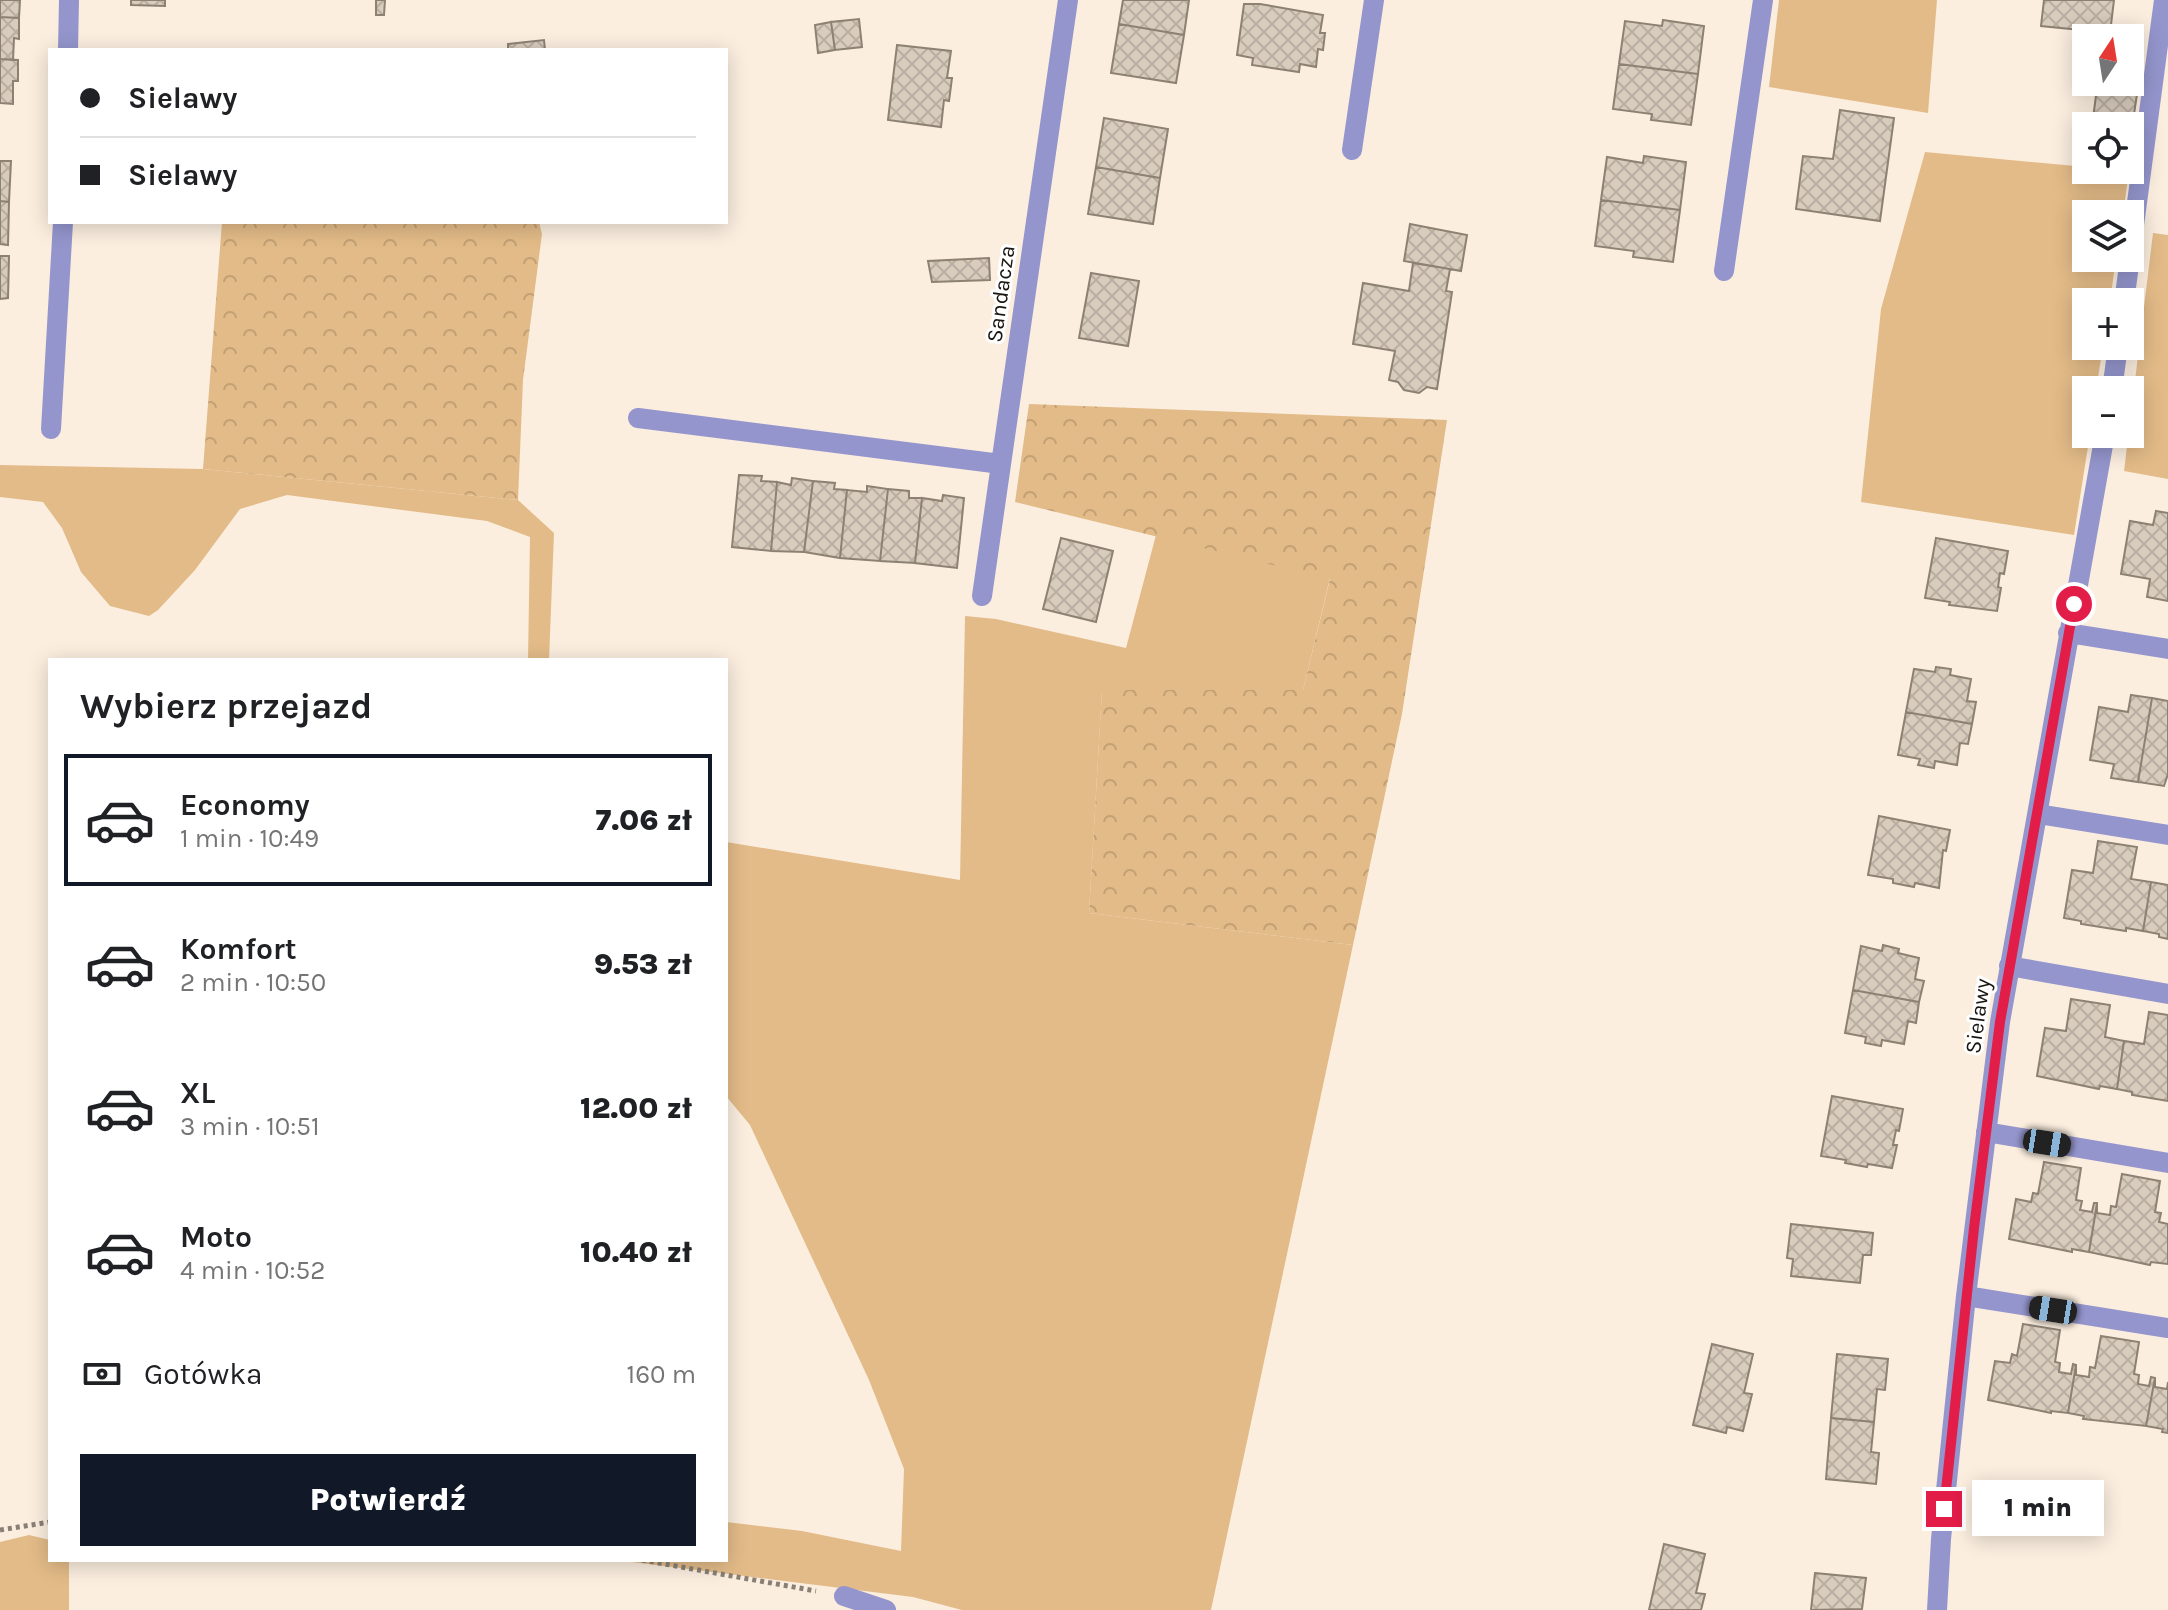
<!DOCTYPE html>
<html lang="pl">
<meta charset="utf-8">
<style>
body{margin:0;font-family:Karla,sans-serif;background:#f2f2f2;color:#202124;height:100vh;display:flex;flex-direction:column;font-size:30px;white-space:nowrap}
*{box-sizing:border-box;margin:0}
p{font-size:26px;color:#757577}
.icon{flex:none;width:44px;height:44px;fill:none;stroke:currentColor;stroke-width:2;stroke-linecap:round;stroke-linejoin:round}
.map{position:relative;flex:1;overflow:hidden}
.details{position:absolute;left:48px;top:658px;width:680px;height:904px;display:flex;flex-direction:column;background:#fff;border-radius:0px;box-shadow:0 4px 20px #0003}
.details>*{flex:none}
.hud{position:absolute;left:48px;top:48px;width:680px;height:176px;border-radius:0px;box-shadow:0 4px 20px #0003;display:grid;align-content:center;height:176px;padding:0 32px;background:#fff}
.needle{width:52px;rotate:12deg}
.controls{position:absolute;left:2072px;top:24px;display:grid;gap:16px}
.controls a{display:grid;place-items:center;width:72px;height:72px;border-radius:0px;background:#fff;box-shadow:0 4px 20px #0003;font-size:40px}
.end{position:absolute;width:36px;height:36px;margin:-18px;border:10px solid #e11d48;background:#fff;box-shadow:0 0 0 4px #fff}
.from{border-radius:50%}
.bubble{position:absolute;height:56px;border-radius:0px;background:#fff;box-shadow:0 4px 20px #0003;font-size:26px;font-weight:800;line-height:56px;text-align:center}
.car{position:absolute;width:24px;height:48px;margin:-24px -12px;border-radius:10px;box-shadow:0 0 6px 2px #0007;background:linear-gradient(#222 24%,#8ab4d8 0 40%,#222 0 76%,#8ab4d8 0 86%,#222 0)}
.hud b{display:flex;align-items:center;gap:28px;height:76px;font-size:30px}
.hud b+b{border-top:2px solid #e0e0e0}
.hud i{width:20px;height:20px;background:#202124}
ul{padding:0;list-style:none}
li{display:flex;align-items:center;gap:24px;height:132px;margin:0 16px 12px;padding:0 16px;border:4px solid transparent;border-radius:0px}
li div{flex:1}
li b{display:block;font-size:30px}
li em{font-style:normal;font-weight:800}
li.current{border-color:#111827}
li>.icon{width:72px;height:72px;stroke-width:1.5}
h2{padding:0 32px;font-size:36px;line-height:96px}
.pay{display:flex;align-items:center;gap:20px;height:88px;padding:0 32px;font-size:30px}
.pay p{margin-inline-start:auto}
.action{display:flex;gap:16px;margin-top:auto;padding:16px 32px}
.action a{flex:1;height:92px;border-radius:0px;background:#111827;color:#fff;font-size:32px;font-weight:800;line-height:92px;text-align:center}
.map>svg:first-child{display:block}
.grass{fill:#e3bb88}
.forest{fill:url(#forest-crowns)}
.building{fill:url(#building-cross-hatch);stroke:#8c8173;stroke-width:2}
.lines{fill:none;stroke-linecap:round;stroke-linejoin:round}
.path{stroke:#888076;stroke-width:5;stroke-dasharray:4 4;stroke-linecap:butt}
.minor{stroke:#9495cc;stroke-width:20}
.route{stroke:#e11d48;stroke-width:10}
.labels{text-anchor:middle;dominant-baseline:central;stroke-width:6;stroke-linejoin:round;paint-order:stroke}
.street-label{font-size:22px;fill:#191510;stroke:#fff}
</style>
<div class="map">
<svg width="2168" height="1610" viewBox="0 0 2168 1610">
<defs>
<pattern id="forest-crowns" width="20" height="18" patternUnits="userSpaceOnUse" patternTransform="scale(2)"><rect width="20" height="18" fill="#e3bb88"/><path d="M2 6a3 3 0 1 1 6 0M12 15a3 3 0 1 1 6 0" fill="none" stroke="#c2a074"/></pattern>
<pattern id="building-cross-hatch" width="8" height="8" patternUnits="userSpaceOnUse" patternTransform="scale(2)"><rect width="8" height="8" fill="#d8ccbd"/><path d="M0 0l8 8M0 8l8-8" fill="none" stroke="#b9aea1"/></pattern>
</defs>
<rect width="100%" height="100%" fill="#fbeedf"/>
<path class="grass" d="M1779 0H1937L1928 113 1769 87Z
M1925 152 2086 167V170L2129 171 2123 214H2086V258H2116L2110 302H2086V346H2103L2096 390H2086V434H2090L2074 535 1861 502 1881 309Z
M2153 233 2168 235V479L2124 471Z
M0 465 203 469 518 500 554 533 549 660H528L530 537 487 521 287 495 240 509 195 570 158 610 149 616 110 606 81 572 62 528 43 502 0 497Z
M1156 535 1330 578 1303 690 1102 691 1089 913 1353 945 1211 1610H962L913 1597 616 1560H726V1522L802 1531 901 1551 904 1469 869 1380 750 1125 726 1096V842L960 880 965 616 996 619 1126 648Z
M29 1535 50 1540V1560H69V1610H0V1542Z"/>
<path class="forest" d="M222 222H539L542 234 523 380 518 500 203 469Z
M1029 404 1447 420 1402 714 1353 945 1089 913 1102 690H1303L1330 579 1015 502Z"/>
<path class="building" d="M0 0H20L19 18 0 17Z
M131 0H165V6L131 5Z
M376 0H385L384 15H376Z
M1123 0H1189L1184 35 1119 24Z
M2044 0H2114L2110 33 2041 26Z
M1244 4H1260L1323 15 1320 33H1325L1323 50 1318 49 1316 67 1300 64 1299 72 1252 65 1253 58 1237 55Z
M0 17 19 18V39L14 38 13 60 0 59Z
M859 19 862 47 835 50 831 22Z
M1663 20 1704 26 1698 74 1619 64 1625 21 1662 26Z
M831 22 835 50 818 53 815 25Z
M1119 24 1184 35 1176 83 1111 73Z
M544 40 545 50H508V44Z
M897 45 951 51 947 78H952L949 101 944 100 941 127 888 120Z
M0 59 18 60V81H13V104L0 103Z
M1619 64 1698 74 1691 125 1651 120 1652 114 1613 109Z
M2097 88 2137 94 2130 141V126H2092Z
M1840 110 1894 118 1880 221 1796 209 1803 156 1833 159Z
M1104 118 1168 129 1160 178 1096 167Z
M1644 156 1686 162 1680 210 1601 200 1607 157 1643 163Z
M0 161H11L9 202 0 201Z
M1096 167 1160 178 1153 224 1088 214Z
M1601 200 1680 210 1673 262 1633 257 1634 251 1595 246Z
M0 201 9 202 8 245 0 244Z
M1410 224 1467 235 1461 271 1404 261Z
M0 256H9L8 298 0 299Z
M989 258 990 280 932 282 928 261Z
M1413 263 1450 269 1446 291 1452 292 1437 389 1427 387 1419 393 1404 390 1398 382 1389 380 1395 351 1353 344 1363 283 1409 291Z
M1091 273 1139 281 1128 346 1079 338Z
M739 475 762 476 761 481 777 482 771 551 732 547Z
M792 478 813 481 804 552 771 551 777 482 791 485Z
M813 481 835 483 834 489 847 490 840 558 804 552Z
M867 486 888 489 880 561 840 558 847 490 867 492Z
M888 489 909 491V498H922L915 563 880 561Z
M943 495 964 498 957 568 915 563 922 498 942 501Z
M2156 511 2168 513V601L2147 597 2150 579 2121 574 2130 521 2153 525Z
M1061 538 1113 551 1096 622 1043 609Z
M1936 538 2008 551 2004 574 2000 573 1998 587 2001 588 1997 611 1949 605 1950 602 1925 598Z
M1936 667 1951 669 1950 675 1971 679 1967 701 1976 702 1972 724 1906 712 1914 669 1935 672Z
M2131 695 2152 698 2138 782 2111 778 2114 764 2090 760 2099 707 2128 712Z
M2152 698 2168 701V774L2164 786 2138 782Z
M1906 712 1972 724 1968 744 1960 743 1957 765 1935 761 1934 768 1918 765 1920 759 1898 755Z
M1879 816 1950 830 1946 851 1943 850 1939 888 1915 883 1914 887 1893 883V879L1868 875Z
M2098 841 2137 847 2131 879 2151 882 2143 931 2126 928V931L2081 924V921L2064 918 2072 870 2093 873Z
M2151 882 2168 885V939L2159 937V934L2143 931Z
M1883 945 1899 949 1898 953 1919 958 1915 979 1924 981 1919 1002 1853 990 1861 946 1882 951Z
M1853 990 1919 1002 1916 1023 1908 1021 1904 1044 1882 1040 1881 1046 1865 1043 1866 1037 1845 1033Z
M2071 999 2110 1005 2105 1037 2124 1041 2117 1089 2100 1086 2099 1089 2037 1076 2045 1028 2066 1031Z
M2149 1012 2168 1015V1101L2132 1095V1092L2117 1089 2124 1041 2144 1044Z
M1832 1096 1903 1109 1899 1131 1896 1130 1893 1145H1897L1892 1168 1868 1164 1867 1167 1845 1163 1846 1160 1821 1156Z
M2044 1162 2081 1168 2076 1200 2082 1201 2080 1210 2092 1212 2094 1203H2097L2089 1252 2072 1249V1252L2009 1239 2016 1199 2031 1202 2033 1193 2038 1194Z
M2122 1174 2160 1181 2155 1212 2161 1213 2159 1222 2168 1224V1264L2151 1262 2150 1265 2089 1252 2097 1204V1213L2110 1215 2111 1206 2116 1207Z
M1791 1224 1873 1233 1871 1255H1863L1860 1283 1791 1276 1793 1259 1787 1258Z
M2023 1324 2060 1330 2055 1362 2060 1363 2059 1372 2071 1374 2073 1364 2076 1365 2068 1413 2051 1411V1413L1988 1400 1995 1361 2010 1363 2012 1354 2017 1356Z
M2101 1336 2139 1342 2134 1374 2139 1375 2138 1384 2149 1386 2151 1377 2155 1378 2146 1426 2083 1419 2084 1416 2068 1413 2076 1365V1375L2089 1377 2090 1367 2095 1368Z
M1712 1344 1753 1354 1744 1393 1752 1394 1743 1431 1727 1427 1726 1433 1693 1425Z
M1837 1354 1888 1359 1885 1390 1877 1389 1874 1422 1831 1418Z
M2155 1378V1387L2167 1389 2168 1382V1433L2162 1432 2163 1429 2146 1426Z
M1831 1418 1874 1422 1871 1452 1879 1453 1876 1484 1826 1479Z
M1664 1544 1705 1554 1696 1593 1705 1594 1701 1610H1649Z
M1815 1573 1866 1578 1862 1609 1811 1610Z"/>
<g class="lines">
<path class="path" d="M0 1530 50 1522
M642 1560 816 1591"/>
<path class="minor" d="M68 50 69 0
M1352 150 1374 0
M2130 255 2164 0
M1724 271 1763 0
M2124 302 2130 258
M2112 390 2118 346
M638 418 1001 464
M51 429 63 222
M982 596 1068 0
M2068 633 2168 649
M2038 814 2168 835
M2009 966 2168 994
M1986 1132 2168 1163
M1966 1296 2168 1328
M844 1596 886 1610
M1937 1610 1941 1539 1966 1296 2000 1022 2105 434"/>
</g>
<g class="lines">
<path class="route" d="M1944 1509 1974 1228 2000 1022 2074 604"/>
</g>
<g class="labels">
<g class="street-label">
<text transform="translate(1001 294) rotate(-82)">Sandacza</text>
<text transform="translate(1978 1016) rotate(-82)">Sielawy</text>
</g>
</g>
</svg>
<div class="controls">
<a><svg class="needle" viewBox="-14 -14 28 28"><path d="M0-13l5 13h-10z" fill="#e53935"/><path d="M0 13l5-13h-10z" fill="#757577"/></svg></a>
<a><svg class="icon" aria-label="locate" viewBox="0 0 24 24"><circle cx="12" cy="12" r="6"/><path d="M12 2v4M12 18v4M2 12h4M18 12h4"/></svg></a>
<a><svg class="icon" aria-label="layers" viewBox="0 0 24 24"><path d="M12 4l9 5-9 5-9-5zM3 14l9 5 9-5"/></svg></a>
<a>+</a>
<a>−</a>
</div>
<i class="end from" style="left:2074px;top:604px"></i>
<i class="end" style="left:1944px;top:1509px"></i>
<div class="bubble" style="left:1972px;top:1480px;width:132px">1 min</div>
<i class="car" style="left:2047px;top:1143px;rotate:99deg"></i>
<i class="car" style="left:2053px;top:1310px;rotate:279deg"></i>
<div class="hud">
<b><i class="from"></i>Sielawy</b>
<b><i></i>Sielawy</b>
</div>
<section class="details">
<h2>Wybierz przejazd</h2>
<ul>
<li class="current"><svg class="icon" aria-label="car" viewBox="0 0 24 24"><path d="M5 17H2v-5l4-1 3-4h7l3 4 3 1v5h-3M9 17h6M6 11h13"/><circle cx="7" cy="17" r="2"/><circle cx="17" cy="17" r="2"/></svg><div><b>Economy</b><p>1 min · 10:49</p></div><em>7.06 zł</em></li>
<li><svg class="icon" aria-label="car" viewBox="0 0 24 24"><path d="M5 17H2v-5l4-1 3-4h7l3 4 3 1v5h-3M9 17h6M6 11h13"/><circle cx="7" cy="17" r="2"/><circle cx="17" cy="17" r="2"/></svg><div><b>Komfort</b><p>2 min · 10:50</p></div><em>9.53 zł</em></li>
<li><svg class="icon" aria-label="car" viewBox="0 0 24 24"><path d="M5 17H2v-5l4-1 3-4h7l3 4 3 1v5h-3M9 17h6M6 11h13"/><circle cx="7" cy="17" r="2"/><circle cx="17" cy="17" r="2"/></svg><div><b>XL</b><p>3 min · 10:51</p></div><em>12.00 zł</em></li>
<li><svg class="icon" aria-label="car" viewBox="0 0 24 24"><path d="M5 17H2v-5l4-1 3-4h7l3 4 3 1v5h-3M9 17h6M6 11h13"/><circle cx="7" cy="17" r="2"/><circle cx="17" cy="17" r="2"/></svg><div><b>Moto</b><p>4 min · 10:52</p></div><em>10.40 zł</em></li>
</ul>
<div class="pay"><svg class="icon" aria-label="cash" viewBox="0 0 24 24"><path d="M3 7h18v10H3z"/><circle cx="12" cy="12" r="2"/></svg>Gotówka<p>160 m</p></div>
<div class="action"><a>Potwierdź</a></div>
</section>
</div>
